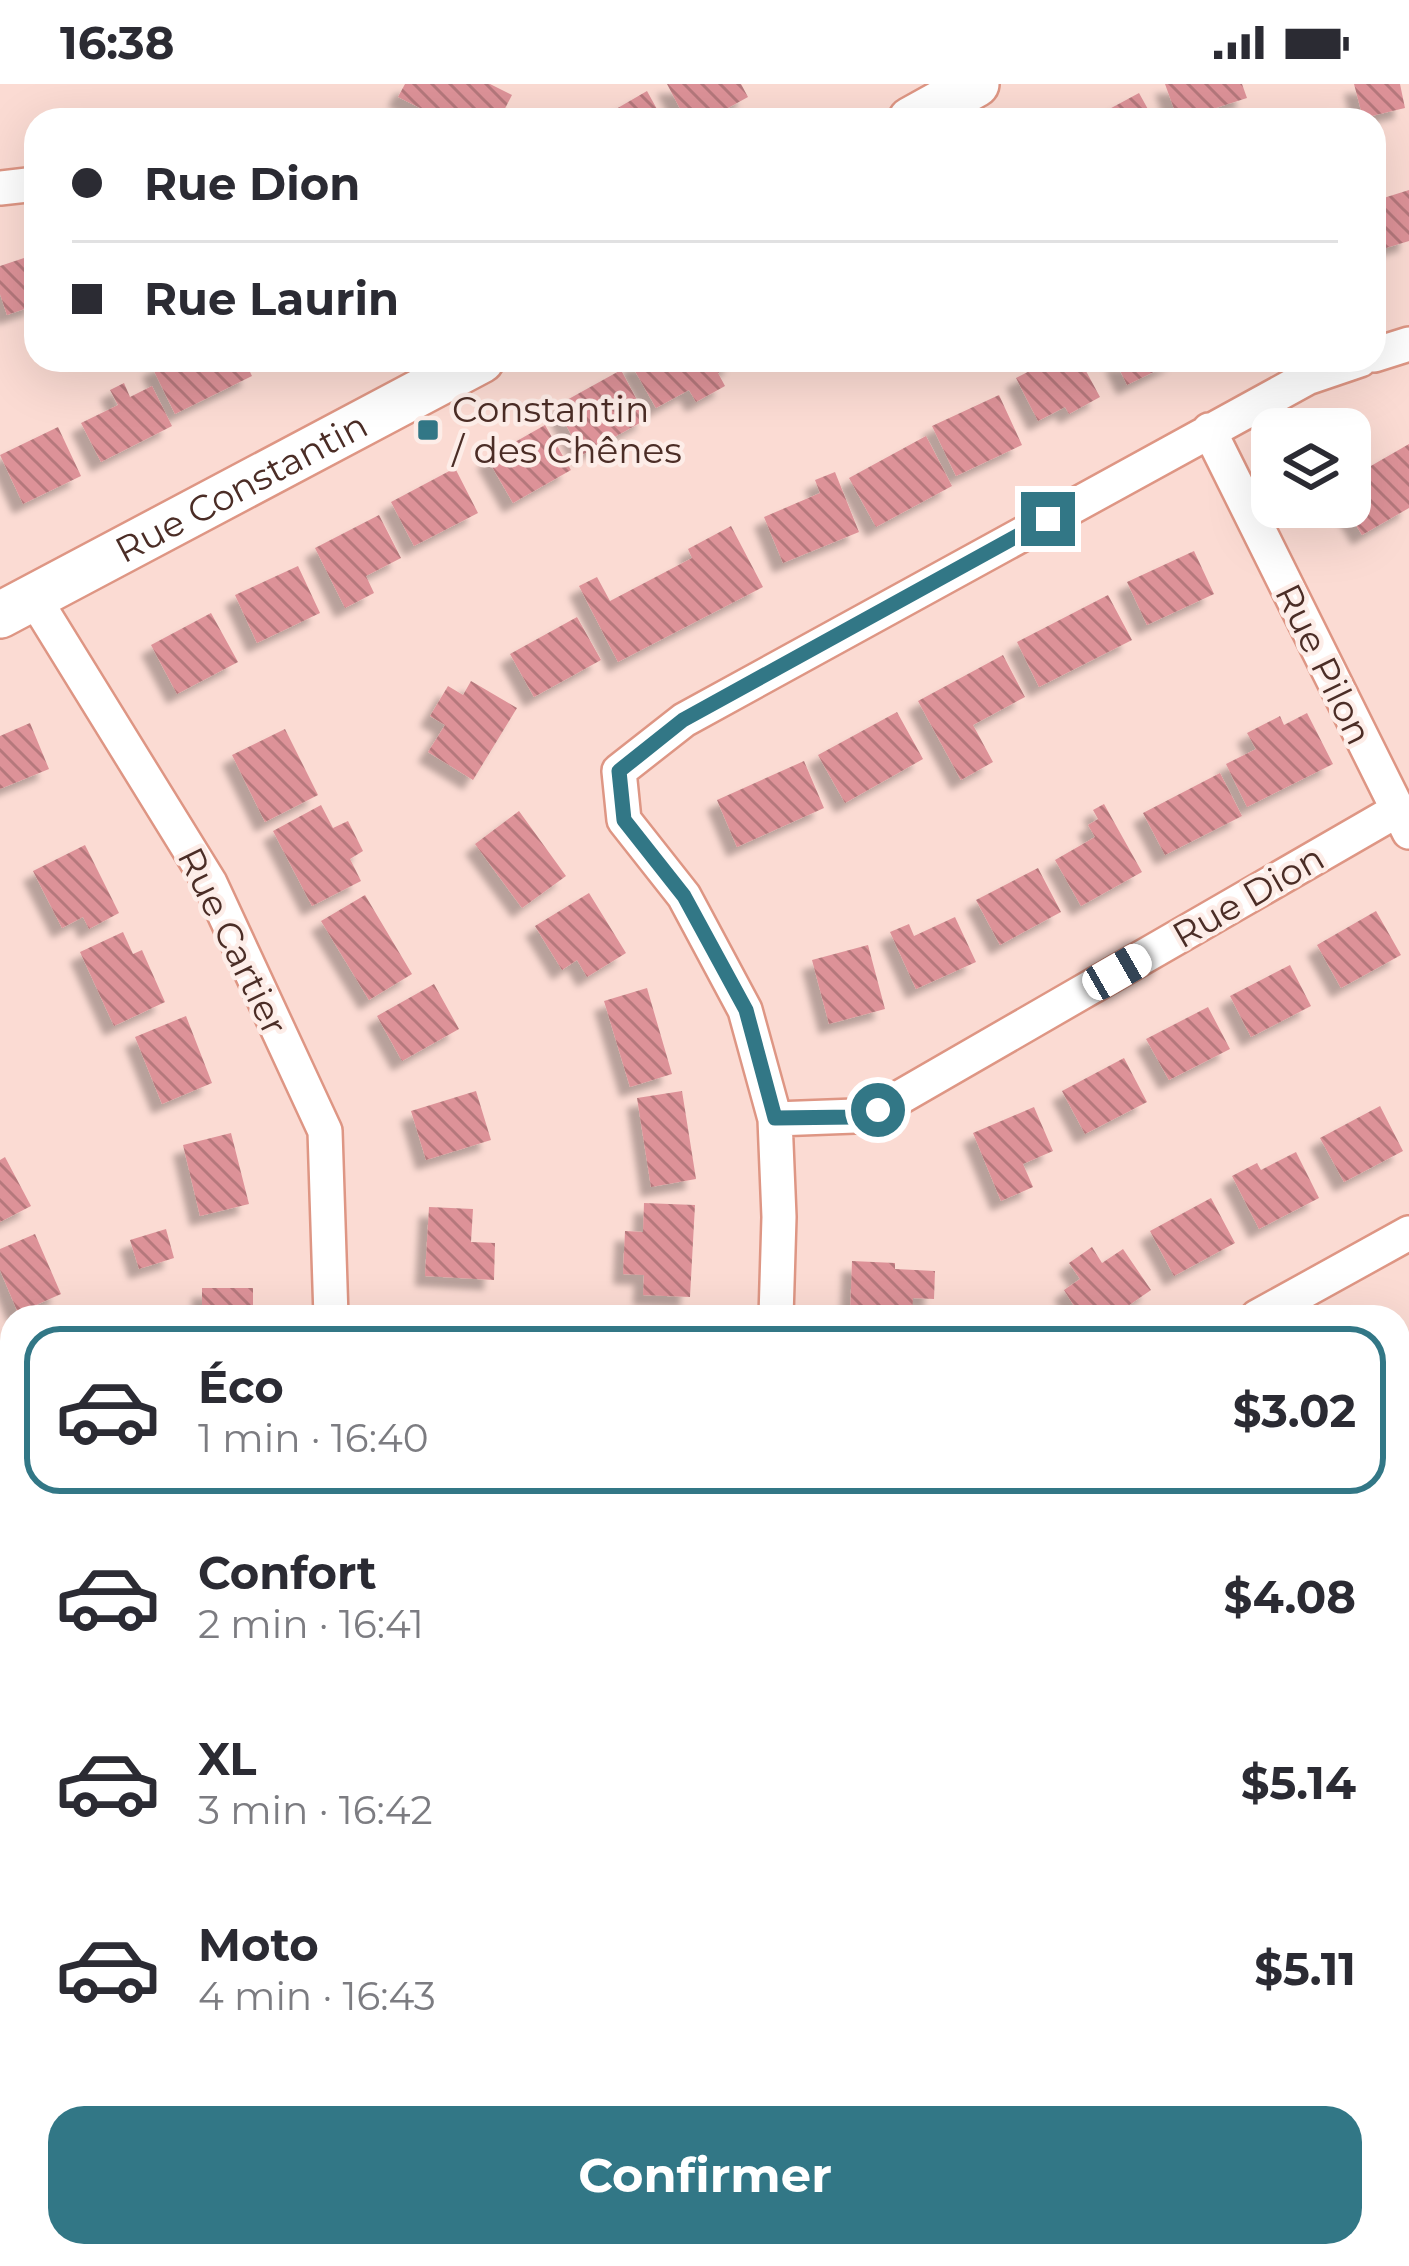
<!DOCTYPE html>
<html lang="fr">
<meta charset="utf-8">
<style>
body{margin:0;font-family:Montserrat,sans-serif;background:#f7f7f7;color:#2b2b33;height:100vh;display:flex;flex-direction:column;font-size:45px;white-space:nowrap}
*{box-sizing:border-box;margin:0}
p{font-size:39px;color:#7c7c81}
.icon{flex:none;width:66px;height:66px;fill:none;stroke:currentColor;stroke-width:2;stroke-linecap:round;stroke-linejoin:round}
.map{position:relative;flex:1;overflow:hidden}
.details{position:absolute;left:0px;top:1221px;width:1410px;height:963px;display:flex;flex-direction:column;background:#fff;border-radius:36px 36px 0 0;box-shadow:0 12px 48px #0002}
.details>*{flex:none}
.guide{position:absolute;left:24px;top:24px;width:1362px;height:264px;border-radius:36px;box-shadow:0 12px 48px #0002;display:grid;align-content:center;height:264px;padding:0 48px;background:#fff}
.tools{position:absolute;left:1251px;top:324px;display:grid;gap:24px}
.tools a{display:grid;place-items:center;width:120px;height:120px;border-radius:24px;background:#fff;box-shadow:0 12px 48px #0002;font-size:60px}
.end{position:absolute;width:54px;height:54px;margin:-27px;border:15px solid #327786;background:#fff;box-shadow:0 0 0 6px #fff}
.from{border-radius:50%}
.car{position:absolute;width:36px;height:72px;margin:-36px -18px;border-radius:15px;box-shadow:0 0 9px 3px #0007;background:linear-gradient(#fff 24%,#345 0 40%,#fff 0 76%,#345 0 86%,#fff 0)}
.guide b{display:flex;align-items:center;gap:42px;height:114px;font-size:45px}
.guide b+b{border-top:3px solid #e1e1e2}
.guide i{width:30px;height:30px;background:#2b2b33}
ul{padding:21px 0 0;list-style:none}
li{display:flex;align-items:center;gap:36px;height:168px;margin:0 24px 18px;padding:0 24px;border:6px solid transparent;border-radius:36px}
li div{flex:1}
li b{display:block;font-size:45px}
li em{font-style:normal;font-weight:700}
li.selected{border-color:#327786}
li>.icon{width:108px;height:108px;stroke-width:1.5}
.primary-button{display:flex;gap:24px;margin-top:auto;padding:24px 48px}
.primary-button a{flex:1;height:138px;border-radius:36px;background:#327786;color:#fff;font-size:48px;font-weight:700;line-height:138px;text-align:center}
.status{display:flex;justify-content:space-between;align-items:center;height:84px;padding:0 60px;background:#fff;direction:ltr}
.status svg{height:33px;fill:currentColor}
.map>svg:first-child{display:block}
.green{fill:#f6b2a1}
.building{fill:url(#building-back-hatch);filter:url(#shadow)}
.lines{fill:none;stroke-linecap:round;stroke-linejoin:round}
.street-casing{stroke:#de9684;stroke-width:38}
.secondary-casing{stroke:#de9684;stroke-width:50}
.path{stroke:#a98a82;stroke-width:6;stroke-dasharray:12 6;stroke-linecap:butt}
.street{stroke:#fff;stroke-width:33}
.secondary{stroke:#fff;stroke-width:45}
.route{stroke:#327786;stroke-width:15}
.poi-dot{fill:#327786;stroke:#fdede8;stroke-width:4.5}
.labels{text-anchor:middle;dominant-baseline:central;stroke-width:9;stroke-linejoin:round;paint-order:stroke}
.poi-label{font-size:36px;fill:#4b2d26;stroke:#fdede8;text-anchor:start}
.street-label{font-size:36px;fill:#4b2d26;stroke:#fdede8}
</style>
<div class="status"><b>16:38</b><svg viewBox="0 0 49 12"><path d="M0 12V9h3v3zM5 12V6h3v6zM10 12V3h3v9zM15 12V0h3v12zM26 1h20v11H26zM47 4h2v5h-2z"/></svg></div>
<div class="map">
<svg width="1409" height="2182" viewBox="0 0 1409 2182">
<defs>
<pattern id="building-back-hatch" width="6" height="6" patternUnits="userSpaceOnUse" patternTransform="scale(3)"><rect width="6" height="6" fill="#dd9298"/><path d="M-1 5l2 2M0 0l6 6M5-1l2 2" fill="none" stroke="#b5787c"/></pattern>
<filter id="shadow"><feDropShadow dx="-10" dy="10" stdDeviation="3" flood-color="#0004"/></filter>
</defs>
<rect width="100%" height="100%" fill="#fbdbd3"/>
<path class="green" d="M1398 1304 1409 1326V1511L1398 1520Z"/>
<path class="building" d="M405 0H490L512 11 499 36H444L398 13Z
M667 0H741L748 13 706 36H686Z
M1165 0H1242L1247 14 1178 36Z
M1354 0H1400L1405 24 1363 34Z
M647 7 663 36H597Z
M1139 9 1154 36H1089Z
M1409 106V157L1386 164 1374 117Z
M36 170V221L7 231 0 210V182Z
M167 276H244L252 292 175 330 152 283Z
M639 276H733L735 279 718 289 725 302 696 318 689 306 656 324 631 280Z
M1051 276H1080L1100 313 1069 330 1065 323 1038 337 1016 294Z
M1115 276H1178L1127 301Z
M621 286 647 335 582 371 556 322Z
M124 299 130 313 152 302 172 342 101 378 81 339 118 321 110 306Z
M999 311 1022 361 956 392 932 342Z
M545 341 571 386 513 419 487 374Z
M58 343 81 392 23 420 0 371Z
M926 352 952 402 876 443 849 394Z
M1409 360V424L1362 451 1345 423H1350V394Z
M455 384 478 429 414 462 391 418Z
M835 388 859 448 783 479 764 433 820 409 815 396Z
M379 431 401 474 366 492 374 509 345 524 315 464Z
M731 442 763 503 618 578 579 502 597 493 610 517 692 474 688 465Z
M1194 467 1214 510 1147 541 1127 498Z
M298 482 320 529 257 559 235 511Z
M1108 511 1132 556 1039 603 1017 558Z
M211 529 238 578 177 610 151 561Z
M577 533 601 576 534 613 510 570Z
M1003 571 1025 613 973 641 993 678 961 696 918 617Z
M471 597 517 624 473 696 428 668 445 641 430 632 448 602 463 611Z
M897 628 923 675 845 719 818 671Z
M1307 629 1333 680 1247 723 1226 680 1256 665 1247 649 1280 632 1284 641Z
M30 639 49 685 0 705V652Z
M285 645 318 711 265 738 232 671Z
M804 677 824 724 737 763 717 716Z
M1220 689 1242 732 1165 771 1143 729Z
M1104 720 1142 788 1081 822 1055 776 1095 753 1088 741 1098 735 1093 726Z
M321 721 333 744 348 737 363 767 350 775 361 797 312 822 273 747Z
M519 727 566 792 522 824 475 760Z
M85 761 119 829 89 845 83 833 62 844 33 787Z
M1038 784 1061 828 1000 861 976 816Z
M589 809 626 869 587 893 577 876 562 886 535 842Z
M365 811 412 890 369 916 321 837Z
M1376 827 1401 871 1341 904 1317 861Z
M955 833 976 878 916 905 890 848 909 840 914 852Z
M123 848 133 870 142 866 165 918 114 942 80 868Z
M868 861 885 925 829 940 812 876Z
M1290 881 1311 922 1251 953 1230 912Z
M434 900 459 945 402 977 377 932Z
M647 904 672 990 630 1003 604 917Z
M1208 923 1230 965 1169 996 1146 955Z
M186 932 212 999 162 1020 135 953Z
M1124 974 1147 1018 1085 1050 1062 1007Z
M476 1007 491 1056 426 1076 411 1027Z
M682 1007 696 1095 651 1103 637 1014Z
M1380 1022 1403 1067 1344 1098 1320 1054Z
M1034 1023 1053 1067 1023 1080 1033 1103 1001 1117 973 1049Z
M231 1049 249 1120 200 1132 183 1061Z
M1296 1068 1319 1114 1259 1145 1232 1092 1257 1079 1261 1086Z
M5 1073 31 1122 0 1138V1076Z
M1211 1114 1235 1159 1174 1192 1150 1147Z
M644 1119 695 1121 690 1213 643 1211 644 1191 623 1190 625 1147 643 1148Z
M429 1123 473 1125 471 1158 495 1159 494 1196 425 1192Z
M166 1145 174 1174 139 1185 130 1156Z
M35 1150 61 1210 18 1229 0 1186V1165Z
M1092 1163 1102 1179 1123 1165 1151 1206 1112 1233H1081L1064 1206 1080 1195 1069 1179Z
M852 1177 895 1179V1185L935 1187 934 1215 913 1214 912 1233H850Z
M202 1204H253V1233H202Z
M429 1221H474V1233H429Z
M691 1221V1233H646V1222Z
M0 1464 12 1475V1537L4 1546 0 1542Z
M12 1733V1807H0V1734Z
M1398 1737 1409 1765V1791L1398 1795Z
M1409 2052V2101L1398 2093V2067Z
M128 2172H179L167 2182H138Z
M429 2172H479L478 2182H429Z
M611 2172H681V2182H611Z
M830 2172H878V2182H829Z
M1063 2172H1137L1140 2174 1134 2182H1060L1057 2180Z"/>
<g class="lines">
<defs>
<path id="street" d="M0 104 36 100
M1374 271 1409 260
M1209 346 1409 748
M34 514 210 799 325 1047 331 1233
M775 1035 855 1032 878 1026 1396 727
M776 1233 779 1133 775 1035 745 926 684 812 624 736 619 687 684 636 1307 294 1360 276
M1257 1233 1409 1149
M1398 1615 1409 1633
M0 1876 12 1875
M1398 1947 1409 1932
M337 2172 338 2182
M757 2172 758 2182
M1229 2182 1236 2172"/>
<g id="secondary">
<path d="M911 36 976 0"/>
<path id="s1" d="M0 531 481 276"/>
</g>
</defs>
<use href="#street" class="street-casing"/>
<use href="#secondary" class="secondary-casing"/>
<path class="path" d="M0 1914 12 1913"/>
<use href="#street" class="street"/>
<use href="#secondary" class="secondary"/>
</g>
<g class="lines">
<path class="route" d="M878 1026 854 1033 775 1034 746 926 684 812 624 736 619 687 683 636 1048 435"/>
</g>
<rect class="poi-dot" x="416" y="334" width="24" height="24" rx="6"/>
<g class="labels">
<g class="poi-label">
<text x="452" y="325">Constantin<tspan x="452" dy="41">/ des Chênes</tspan></text>
</g>
<g class="street-label">
<text stroke="none"><textPath href="#s1" startOffset="273">Rue Constantin</textPath></text>
<text transform="translate(1324 580) rotate(64)">Rue Pilon</text>
<text transform="translate(1248 812) rotate(-30)">Rue Dion</text>
<text transform="translate(233 857) rotate(64)">Rue Cartier</text>
</g>
</g>
</svg>
<div class="tools">
<a><svg class="icon" aria-label="layers" viewBox="0 0 24 24"><path d="M12 4l9 5-9 5-9-5zM3 14l9 5 9-5"/></svg></a>
</div>
<i class="end from" style="left:878px;top:1026px"></i>
<i class="end" style="left:1048px;top:435px"></i>
<i class="car" style="left:1117px;top:888px;rotate:60deg"></i>
<div class="guide">
<b><i class="from"></i>Rue Dion</b>
<b><i></i>Rue Laurin</b>
</div>
<section class="details">
<ul>
<li class="selected"><svg class="icon" aria-label="car" viewBox="0 0 24 24"><path d="M5 17H2v-5l4-1 3-4h7l3 4 3 1v5h-3M9 17h6M6 11h13"/><circle cx="7" cy="17" r="2"/><circle cx="17" cy="17" r="2"/></svg><div><b>Éco</b><p>1 min · 16:40</p></div><em>$3.02</em></li>
<li><svg class="icon" aria-label="car" viewBox="0 0 24 24"><path d="M5 17H2v-5l4-1 3-4h7l3 4 3 1v5h-3M9 17h6M6 11h13"/><circle cx="7" cy="17" r="2"/><circle cx="17" cy="17" r="2"/></svg><div><b>Confort</b><p>2 min · 16:41</p></div><em>$4.08</em></li>
<li><svg class="icon" aria-label="car" viewBox="0 0 24 24"><path d="M5 17H2v-5l4-1 3-4h7l3 4 3 1v5h-3M9 17h6M6 11h13"/><circle cx="7" cy="17" r="2"/><circle cx="17" cy="17" r="2"/></svg><div><b>XL</b><p>3 min · 16:42</p></div><em>$5.14</em></li>
<li><svg class="icon" aria-label="car" viewBox="0 0 24 24"><path d="M5 17H2v-5l4-1 3-4h7l3 4 3 1v5h-3M9 17h6M6 11h13"/><circle cx="7" cy="17" r="2"/><circle cx="17" cy="17" r="2"/></svg><div><b>Moto</b><p>4 min · 16:43</p></div><em>$5.11</em></li>
</ul>
<div class="primary-button"><a>Confirmer</a></div>
</section>
</div>
